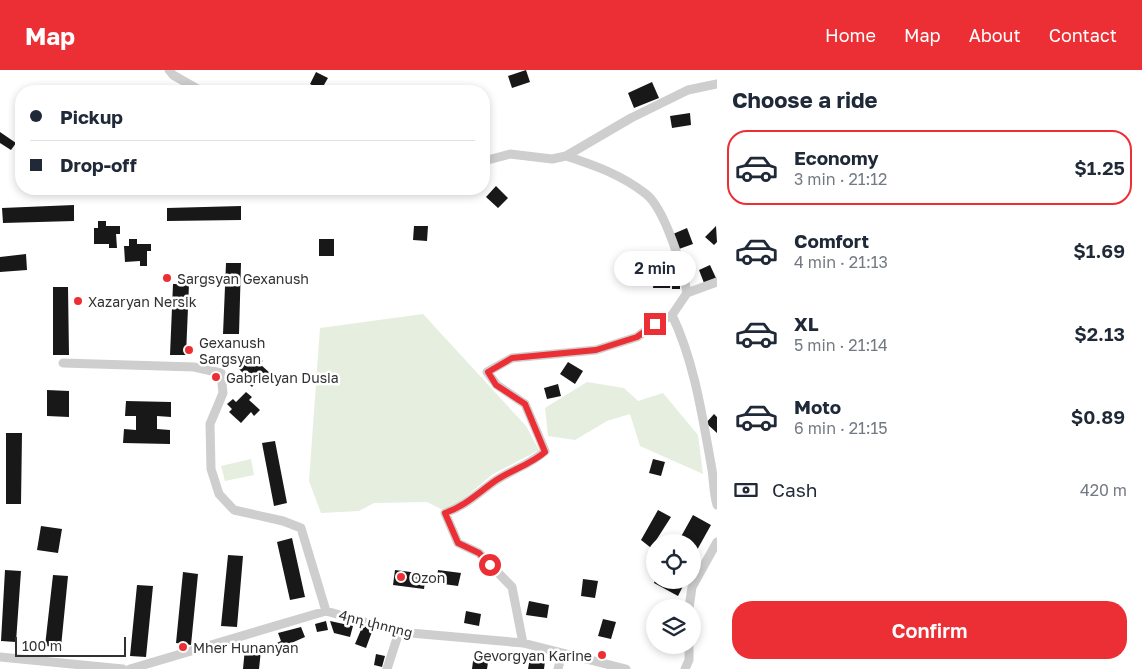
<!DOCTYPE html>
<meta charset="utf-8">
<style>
body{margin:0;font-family:"Golos Text","Noto Sans Armenian",sans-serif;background:#f6f6f7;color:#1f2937;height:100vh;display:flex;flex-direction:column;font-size:19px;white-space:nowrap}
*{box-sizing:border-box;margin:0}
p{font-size:16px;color:#747a83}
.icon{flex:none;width:28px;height:28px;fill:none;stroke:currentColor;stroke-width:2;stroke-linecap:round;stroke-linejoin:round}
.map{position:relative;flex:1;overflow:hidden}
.sheet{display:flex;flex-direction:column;background:#fff;width:425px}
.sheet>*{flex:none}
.hud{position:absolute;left:15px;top:15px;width:475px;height:110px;border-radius:20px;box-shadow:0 2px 8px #0003;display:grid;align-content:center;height:110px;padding:0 15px;background:#fff}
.tools{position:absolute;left:646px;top:464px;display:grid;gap:10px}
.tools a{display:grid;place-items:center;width:55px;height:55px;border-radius:50%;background:#fff;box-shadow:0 2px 8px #0003;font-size:25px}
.scale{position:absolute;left:15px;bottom:12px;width:111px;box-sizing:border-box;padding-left:5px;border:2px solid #313131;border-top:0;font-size:14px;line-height:18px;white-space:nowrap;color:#313131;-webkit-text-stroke:4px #fff;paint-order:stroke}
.end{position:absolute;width:22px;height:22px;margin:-11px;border:6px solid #ec2f34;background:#fff;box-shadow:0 0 0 2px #fff}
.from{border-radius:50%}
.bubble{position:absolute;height:35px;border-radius:18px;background:#fff;box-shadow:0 2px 8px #0003;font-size:16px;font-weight:600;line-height:35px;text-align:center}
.hud b{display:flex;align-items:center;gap:18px;height:48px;font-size:19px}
.hud b+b{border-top:1px solid #e0e1e3}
.hud i{width:12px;height:12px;background:#1f2937}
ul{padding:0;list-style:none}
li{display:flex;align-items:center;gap:15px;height:75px;margin:0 10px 8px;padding:0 5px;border:2px solid transparent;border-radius:20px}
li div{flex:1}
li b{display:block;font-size:19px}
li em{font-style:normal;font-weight:600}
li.active{border-color:#ec2f34}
li>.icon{width:45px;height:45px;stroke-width:1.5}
h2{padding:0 15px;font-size:22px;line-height:60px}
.pay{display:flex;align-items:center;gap:12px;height:55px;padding:0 15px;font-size:19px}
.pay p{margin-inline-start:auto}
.action{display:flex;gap:10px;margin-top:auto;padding:10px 15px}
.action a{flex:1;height:58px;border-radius:20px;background:#ec2f34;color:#fff;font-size:20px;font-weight:600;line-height:58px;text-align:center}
header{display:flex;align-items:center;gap:30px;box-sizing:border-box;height:70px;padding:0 25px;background:#ec2f34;color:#fff}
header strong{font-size:24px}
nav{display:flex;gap:28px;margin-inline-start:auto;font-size:18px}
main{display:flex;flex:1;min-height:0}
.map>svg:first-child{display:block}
.green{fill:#e6eedf}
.building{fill:#181818}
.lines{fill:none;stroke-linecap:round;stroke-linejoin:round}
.minor{stroke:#cecece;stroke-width:9}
.route{stroke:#ec2f34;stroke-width:6}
.poi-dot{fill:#ec2f34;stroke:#fff;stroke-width:2}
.labels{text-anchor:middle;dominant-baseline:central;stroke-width:5;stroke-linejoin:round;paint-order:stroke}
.poi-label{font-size:14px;fill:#313131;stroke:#fff;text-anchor:start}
.street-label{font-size:14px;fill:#313131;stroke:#fff}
</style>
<header>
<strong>Map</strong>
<nav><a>Home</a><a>Map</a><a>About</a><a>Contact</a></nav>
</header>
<main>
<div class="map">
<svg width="717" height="599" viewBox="0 0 717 599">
<rect width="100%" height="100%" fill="#fff"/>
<path class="green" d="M423 244 526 356 539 380 493 404 455 436 441 439 427 432 374 433 359 441 321 443 309 411 320 258Z
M587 312 624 318 638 331 663 323 698 365 703 404 640 376 630 344 607 351 575 370 548 366 545 338Z
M251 389 254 405 225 411 221 396Z"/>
<path class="building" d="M526 0 530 12 512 18 508 6Z
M316 2 328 8 321 20 310 14Z
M652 12 659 28 634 38 628 23Z
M690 43 691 55 672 58 670 46Z
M0 62 16 73 11 80 0 73Z
M496 116 508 128 498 138 486 127Z
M74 135V151L3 153 2 138Z
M241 136V150L167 151V138Z
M98 151H106V156H120V164H116L117 178H109V174H94V158H98Z
M414 156H428L427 171 413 170Z
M716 156 717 172 714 175 705 167Z
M687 158 693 174 679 179 673 164Z
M129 169H137V174H151V181H147V196H140V191L125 192 124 176H129Z
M319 169H334V186H319Z
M26 184 27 200 0 202V187Z
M226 193H241L239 264H223Z
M710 195 716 208 704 213 699 200Z
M654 206 671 207 670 218H653Z
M672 207 680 208V219H672Z
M173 214H189L186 285H170Z
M53 217H68L69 285H53Z
M257 285 263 291 260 294 271 304 265 310 262 306 252 317 240 306 243 303 238 298 244 292 247 296Z
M568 292 583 301 575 314 560 304Z
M558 314 561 326 547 329 544 318Z
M47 320 69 321V347L47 346Z
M246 322 252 327 249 330 260 340 254 346 251 342 241 353 229 342 232 339 227 334 233 329 236 332Z
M126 331 171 332V347L157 346V359L170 360V374L123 373 124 359 136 360V346H125Z
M714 344 717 347V363L706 353Z
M6 363H22L21 434H6Z
M275 371 287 433 274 436 262 373Z
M653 389 665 392 661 406 649 403Z
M658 440 671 447 655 472V481L641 470Z
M693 445 711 455 692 489V472H678Z
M41 456 62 459 58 483 37 480Z
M292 468 305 527 290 530 277 472Z
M228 485 243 486 237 557 221 556Z
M5 500 21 501 16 572 1 571Z
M395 500 426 504 424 519 393 515Z
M438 500 461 503 458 516 436 513Z
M183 502 198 504 191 575 176 573Z
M53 505 68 506 61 577 45 576Z
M583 509 598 511 595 528 581 526Z
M655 510H675L683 516 678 526 654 513Z
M137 515 153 516 146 587 130 586Z
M529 531 549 535 547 548 526 545Z
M466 541 481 544 479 556 464 553Z
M603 549 616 552 611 569 598 566Z
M326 551 328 560 317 562 315 554Z
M330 551 353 556 350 567 334 563Z
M363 555 373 559 366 578 355 574Z
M301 557 305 567 280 578 277 573 281 571 278 563Z
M245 578 261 580 259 599H243Z
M376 584 385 586 382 597 374 595Z
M474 584 489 586 487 599H472Z
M530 588 545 591 544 599H528Z"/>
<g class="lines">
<path class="minor" d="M169 0 173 5 201 21
M484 91 510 84 552 89 566 86 631 48 688 20 717 14
M687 223 717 212
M672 245C694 291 702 344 711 394 714 408 713 422 717 435
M63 293 194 297 221 303 223 323 210 354 211 399 219 424 234 440 283 451 301 458 326 541
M689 538 692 517 717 472
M523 573 512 517 479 483 458 473 445 443C465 436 478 423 495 411 511 400 530 395 545 381L525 334 497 315 487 302 512 288 596 280 637 267 655 254 672 245 687 223C683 199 665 139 646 124 622 105 594 95 566 86
M0 587 123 599
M130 599 326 541 399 562 523 573 626 599
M387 599 399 562
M558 599 562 583
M685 599 689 590V575"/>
</g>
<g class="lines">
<path class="route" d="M490 495 479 483 458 473 445 443C465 436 478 423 495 411 511 400 530 395 545 382L525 334 496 315 488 302 512 288 596 280 637 267 655 254"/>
</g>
<g class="poi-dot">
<circle cx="167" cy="208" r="5"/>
<circle cx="78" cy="231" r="5"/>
<circle cx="189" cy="280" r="5"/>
<circle cx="216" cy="307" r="5"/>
<circle cx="401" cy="507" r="5"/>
<circle cx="183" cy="577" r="5"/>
<circle cx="602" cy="585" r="5"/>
</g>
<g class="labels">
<g class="poi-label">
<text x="177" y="208">Sargsyan Gexanush</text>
<text x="88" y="231">Xazaryan Nersik</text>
<text x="199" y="272">Gexanush<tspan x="199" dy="16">Sargsyan</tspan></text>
<text x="226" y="307">Gabrielyan Dusia</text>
<text x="411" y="507">Ozon</text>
<text x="193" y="577">Mher Hunanyan</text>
<text x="592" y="585" text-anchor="end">Gevorgyan Karine</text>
</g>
<g class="street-label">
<text transform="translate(376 553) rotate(14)">4րդ փողոց</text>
</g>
</g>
</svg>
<div class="tools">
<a><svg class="icon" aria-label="locate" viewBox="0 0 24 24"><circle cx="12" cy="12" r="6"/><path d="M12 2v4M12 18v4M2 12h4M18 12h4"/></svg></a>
<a><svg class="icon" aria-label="layers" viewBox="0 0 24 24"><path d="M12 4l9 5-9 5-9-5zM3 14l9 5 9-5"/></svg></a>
</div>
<div class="scale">100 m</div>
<i class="end from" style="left:490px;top:495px"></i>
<i class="end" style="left:655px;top:254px"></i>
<div class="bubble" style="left:614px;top:181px;width:82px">2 min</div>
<div class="hud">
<b><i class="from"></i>Pickup</b>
<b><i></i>Drop-off</b>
</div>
</div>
<section class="sheet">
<h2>Choose a ride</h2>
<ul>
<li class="active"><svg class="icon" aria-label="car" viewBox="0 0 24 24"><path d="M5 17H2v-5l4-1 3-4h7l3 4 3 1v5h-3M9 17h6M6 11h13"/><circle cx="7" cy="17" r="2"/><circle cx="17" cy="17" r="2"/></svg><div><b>Economy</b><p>3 min · 21:12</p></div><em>$1.25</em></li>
<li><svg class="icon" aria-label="car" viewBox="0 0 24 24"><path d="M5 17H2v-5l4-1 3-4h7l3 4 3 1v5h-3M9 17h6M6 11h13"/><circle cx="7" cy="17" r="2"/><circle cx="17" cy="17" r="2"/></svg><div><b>Comfort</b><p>4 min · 21:13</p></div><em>$1.69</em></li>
<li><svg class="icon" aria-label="car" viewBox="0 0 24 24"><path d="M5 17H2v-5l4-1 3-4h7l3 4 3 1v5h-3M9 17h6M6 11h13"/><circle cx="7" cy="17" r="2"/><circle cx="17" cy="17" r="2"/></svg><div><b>XL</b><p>5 min · 21:14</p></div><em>$2.13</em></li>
<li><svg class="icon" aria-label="car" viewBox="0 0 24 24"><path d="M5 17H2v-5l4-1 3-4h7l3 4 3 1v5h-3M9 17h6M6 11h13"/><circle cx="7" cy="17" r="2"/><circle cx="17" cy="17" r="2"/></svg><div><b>Moto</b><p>6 min · 21:15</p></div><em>$0.89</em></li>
</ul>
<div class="pay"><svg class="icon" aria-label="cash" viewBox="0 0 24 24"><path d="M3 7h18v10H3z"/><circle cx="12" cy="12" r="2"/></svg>Cash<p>420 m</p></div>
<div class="action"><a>Confirm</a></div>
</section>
</main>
